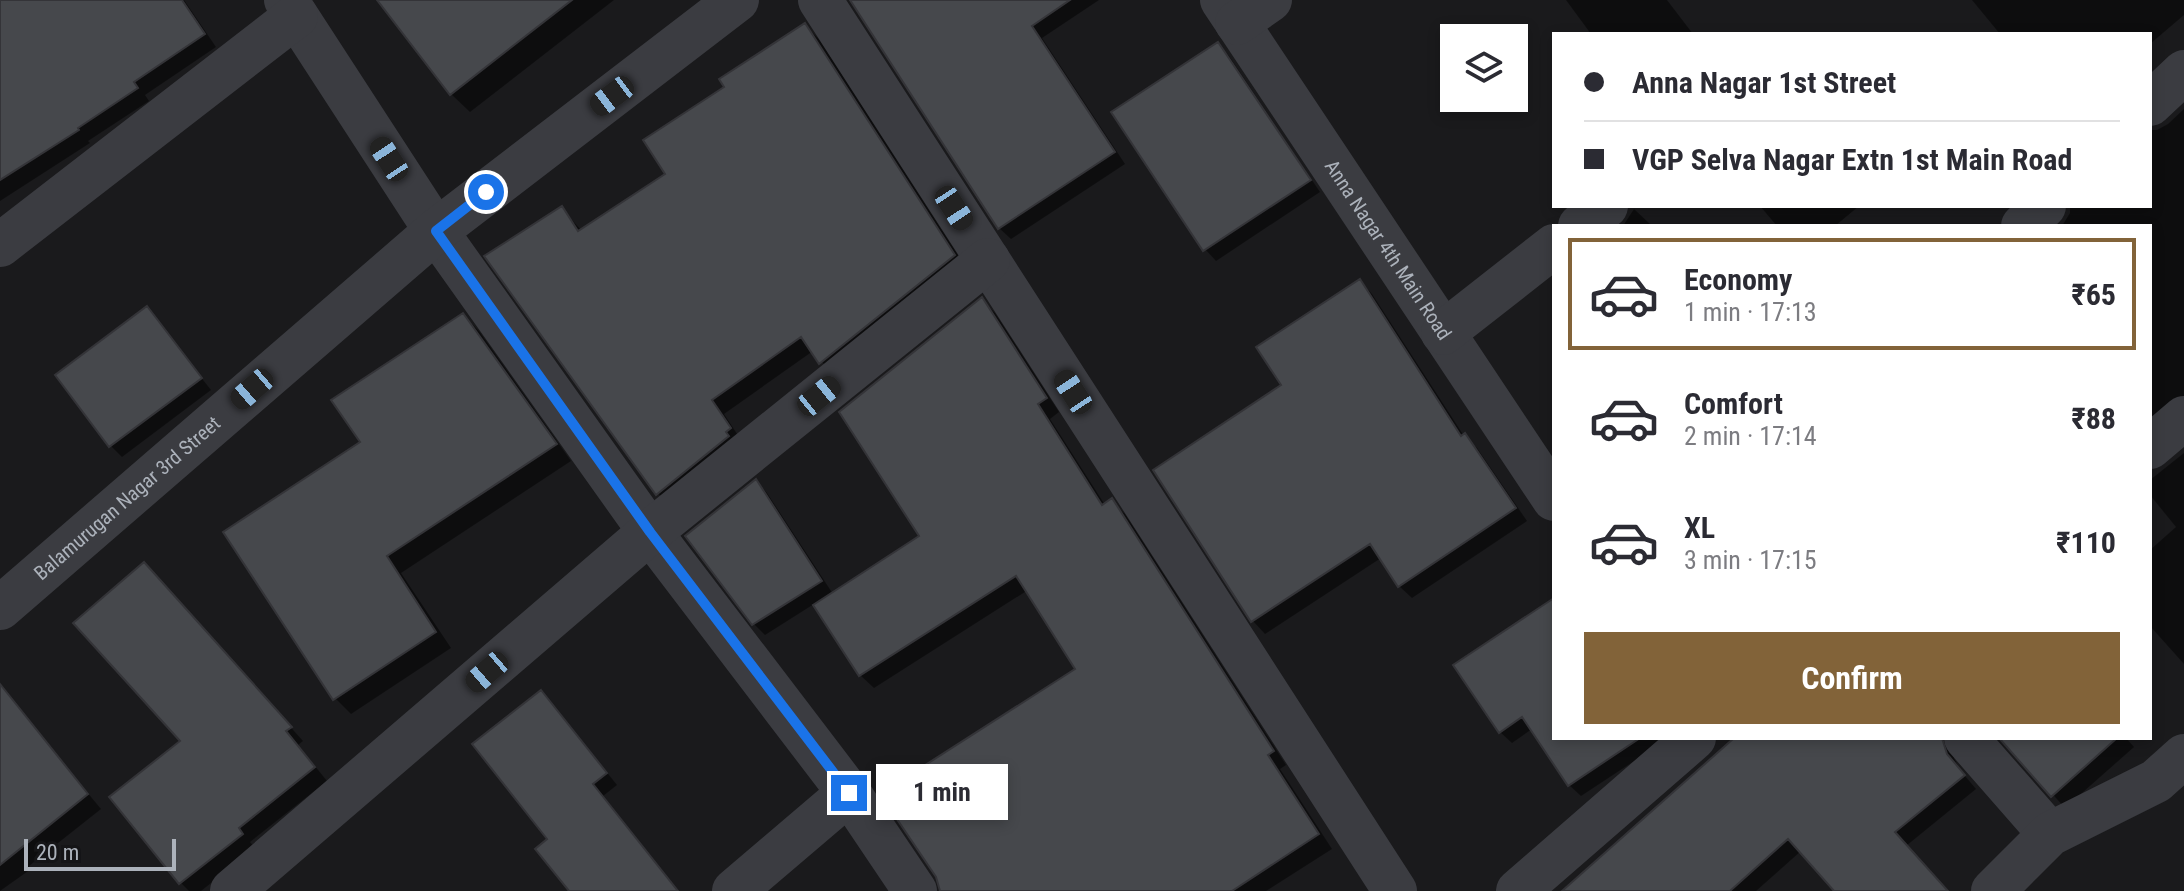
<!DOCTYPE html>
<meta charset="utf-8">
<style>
body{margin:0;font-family:"Roboto Condensed",sans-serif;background:#f7f7f7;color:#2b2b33;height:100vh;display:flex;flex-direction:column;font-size:30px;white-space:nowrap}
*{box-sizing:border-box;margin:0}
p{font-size:26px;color:#7c7c81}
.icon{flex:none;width:44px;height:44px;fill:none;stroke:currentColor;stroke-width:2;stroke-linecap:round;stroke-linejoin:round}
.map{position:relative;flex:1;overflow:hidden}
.drawer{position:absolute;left:1552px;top:224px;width:600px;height:516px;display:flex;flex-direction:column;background:#fff;border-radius:0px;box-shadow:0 4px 12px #0003}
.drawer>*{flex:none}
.hud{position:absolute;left:1552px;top:32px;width:600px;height:176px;border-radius:0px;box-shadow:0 4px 12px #0003;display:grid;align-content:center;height:176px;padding:0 32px;background:#fff}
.buttons{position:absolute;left:1440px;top:24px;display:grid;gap:16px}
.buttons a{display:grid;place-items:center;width:88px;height:88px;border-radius:0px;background:#fff;box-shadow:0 4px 12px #0003;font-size:40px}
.scale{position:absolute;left:24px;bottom:20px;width:152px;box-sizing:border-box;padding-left:8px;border:4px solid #acb2bb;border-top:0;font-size:22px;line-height:28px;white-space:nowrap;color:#acb2bb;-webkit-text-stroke:6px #151517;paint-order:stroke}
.end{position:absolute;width:36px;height:36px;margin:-18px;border:10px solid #1a73e8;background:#fff;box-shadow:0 0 0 4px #fff}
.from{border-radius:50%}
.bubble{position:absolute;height:56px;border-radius:0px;background:#fff;box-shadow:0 4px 12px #0003;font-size:26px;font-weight:700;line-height:56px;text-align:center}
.car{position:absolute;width:24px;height:48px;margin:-24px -12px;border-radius:10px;box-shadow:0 0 6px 2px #0007;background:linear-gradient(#222 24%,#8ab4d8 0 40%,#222 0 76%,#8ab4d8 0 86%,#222 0)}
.hud b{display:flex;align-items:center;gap:28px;height:76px;font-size:30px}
.hud b+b{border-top:2px solid #e1e1e2}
.hud i{width:20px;height:20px;background:#2b2b33}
ul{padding:14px 0 0;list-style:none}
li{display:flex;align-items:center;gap:24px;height:112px;margin:0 16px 12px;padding:0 16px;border:4px solid transparent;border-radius:0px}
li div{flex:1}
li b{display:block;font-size:30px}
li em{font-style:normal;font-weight:700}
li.on{border-color:#826339}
li>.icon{width:72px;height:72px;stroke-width:1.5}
.cta{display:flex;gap:16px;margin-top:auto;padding:16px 32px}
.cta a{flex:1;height:92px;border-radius:0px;background:#826339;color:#fff;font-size:32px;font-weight:700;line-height:92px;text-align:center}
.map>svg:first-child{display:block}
.shadow{fill:#0007}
.building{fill:#46484c;stroke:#343438;stroke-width:2}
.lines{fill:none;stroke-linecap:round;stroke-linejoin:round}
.minor{stroke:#3b3c41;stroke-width:44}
.route{stroke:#1a73e8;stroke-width:10}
.labels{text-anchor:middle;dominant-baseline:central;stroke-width:8;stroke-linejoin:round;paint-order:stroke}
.street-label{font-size:20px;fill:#acb2bb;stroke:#151517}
</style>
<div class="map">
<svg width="2184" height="891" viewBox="0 0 2184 891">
<rect width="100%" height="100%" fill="#1a1a1c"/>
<path class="shadow" d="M0 0H184L216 47 145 95 149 101 88 141 90 143 0 201Z
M379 0H614L470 112 451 94Z
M852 0H1099L1042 38 1125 164 1011 239 999 228Z
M1566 0H1667L1693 34H1591Z
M1972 0H2184V15L2150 44V34H2000Z
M805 26 819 39 967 269 834 376 813 351 724 414 743 443 671 507 654 489 562 209 582 231 668 175 727 87Z
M1218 44 1229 56 1320 192 1216 261 1205 249Z
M2184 109V409L2150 430V226H2062L2070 213V206H2150V130H2157L2168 124Z
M1760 206H1859L1835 226H1777Z
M1634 209 1650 224 1651 226H1623Z
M1360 281 1372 294 1464 436 1477 448 1527 521 1412 598 1399 586 1381 558 1265 634 1253 621 1156 471 1284 386Z
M982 300 995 313 1059 412 1050 419 1105 505 1111 501 1125 514 1286 765 1280 769 1332 849 1266 891H942L1078 669 1028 590 874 688 860 675 814 604 765 635 754 624 756 481 767 493 833 594 922 537Z
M147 309 211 390 122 457 111 446Z
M463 315 479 331 571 461 401 573 451 648 351 714 335 698 362 443Z
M2184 453V664L2150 626V550L2176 527 2150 495V480Z
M157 578 303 741 298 745 327 781 250 842 255 848 201 891H189L181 883 112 797 182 741Z
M1554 600V738H1660L1663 742 1581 796 1569 785 1532 729 1512 743 1500 732Z
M4 692 101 809 29 866 31 869 0 891V696Z
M552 704 617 785 603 796 678 891H572Z
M1750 738H1958L1954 744V758L1960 770 1976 789 1906 846 1946 891H1837L1801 851 1756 891H1570Z
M2002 738H2126L2134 747 2065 808Z"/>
<path class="building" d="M0 0H182L205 34 134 82 138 88 78 128 79 130 0 180Z
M377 0H572L450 95Z
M850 0H1070L1032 26 1115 152 998 229Z
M805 23 955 255 819 364 801 337 712 400 731 428 726 432 729 436 656 495 484 256 562 206 578 231 665 174 643 140 724 87 719 79Z
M1218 42 1311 180 1203 251 1111 112Z
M1360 279 1461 436 1465 433 1516 508 1398 587 1370 544 1251 622 1153 470 1281 385 1256 347Z
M982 297 1047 398 1038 404 1102 505 1112 498 1274 751 1268 755 1319 834 1232 891H940L936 877 880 794 1075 669 1016 576 859 676 813 605 919 536 839 412Z
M147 306 202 378 109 447 55 375Z
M463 313 557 444 387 556 436 632 333 700 223 532 360 442 331 400Z
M756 479 822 581 752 625 685 536Z
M144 562 292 727 286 731 315 767 239 828 243 834 179 884 109 797 180 741 73 623Z
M1554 598V738H1640L1568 786 1522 717 1499 733 1453 665Z
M0 684 88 794 0 865Z
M541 690 607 773 593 784 678 891H569L535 849 547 839 472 744Z
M1734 738H1942L1947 754 1965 775 1895 832 1948 891H1834L1788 839 1730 891H1562Z
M1999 738H2117L2051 797Z"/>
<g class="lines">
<g class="minor">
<path d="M286 0 436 231 650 532 849 793 915 891"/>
<path d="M820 0 1395 891"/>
<path id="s1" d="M1222 0 1554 499"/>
<path d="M1237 23 1270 0"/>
<path d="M2150 104 2184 72"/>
<path d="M1580 226 1606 206"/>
<path d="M2023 226 2044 206"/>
<path d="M0 245 296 16"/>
<path d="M1443 333 1554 246"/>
<path d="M2150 447 2184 418"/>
<path id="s2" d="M0 608 436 231 737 0"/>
<path d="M1966 738 2050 834"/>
<path d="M232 891 650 532 988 260"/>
<path d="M734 891 849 793"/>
<path d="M1518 891 1694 738"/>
<path d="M1993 891 2050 834 2156 781 2184 756"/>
</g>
</g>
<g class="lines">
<path class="route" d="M486 192 436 231 650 532 849 793"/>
</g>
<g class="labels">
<g class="street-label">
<text stroke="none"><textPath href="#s1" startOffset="300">Anna Nagar 4th Main Road</textPath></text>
<text stroke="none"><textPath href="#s2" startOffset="168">Balamurugan Nagar 3rd Street</textPath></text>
</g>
</g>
</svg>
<div class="buttons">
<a><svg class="icon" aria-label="layers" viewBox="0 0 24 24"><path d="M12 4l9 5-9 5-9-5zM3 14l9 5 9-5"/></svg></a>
</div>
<div class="scale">20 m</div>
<i class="end from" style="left:486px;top:192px"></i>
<i class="end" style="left:849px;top:793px"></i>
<div class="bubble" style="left:876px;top:764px;width:132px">1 min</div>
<i class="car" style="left:612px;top:96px;rotate:233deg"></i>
<i class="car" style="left:389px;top:159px;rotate:327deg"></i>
<i class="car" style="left:954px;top:208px;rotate:147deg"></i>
<i class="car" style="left:252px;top:389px;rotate:229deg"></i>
<i class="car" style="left:1073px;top:392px;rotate:327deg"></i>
<i class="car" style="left:819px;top:396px;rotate:51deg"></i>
<i class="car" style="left:487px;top:672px;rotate:229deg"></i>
<div class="hud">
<b><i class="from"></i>Anna Nagar 1st Street</b>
<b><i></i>VGP Selva Nagar Extn 1st Main Road</b>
</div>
<section class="drawer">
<ul>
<li class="on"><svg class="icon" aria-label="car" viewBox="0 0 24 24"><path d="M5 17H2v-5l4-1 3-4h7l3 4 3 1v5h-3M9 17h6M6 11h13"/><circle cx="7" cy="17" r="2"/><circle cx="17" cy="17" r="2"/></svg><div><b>Economy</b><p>1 min · 17:13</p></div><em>₹65</em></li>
<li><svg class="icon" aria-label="car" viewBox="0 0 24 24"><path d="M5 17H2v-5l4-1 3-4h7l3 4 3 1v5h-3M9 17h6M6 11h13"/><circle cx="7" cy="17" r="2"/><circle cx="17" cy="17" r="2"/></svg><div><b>Comfort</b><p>2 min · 17:14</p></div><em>₹88</em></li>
<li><svg class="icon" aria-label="car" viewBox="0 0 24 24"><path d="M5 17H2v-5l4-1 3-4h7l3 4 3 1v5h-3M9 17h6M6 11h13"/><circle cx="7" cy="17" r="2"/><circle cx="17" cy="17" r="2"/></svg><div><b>XL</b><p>3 min · 17:15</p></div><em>₹110</em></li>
</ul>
<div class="cta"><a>Confirm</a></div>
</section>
</div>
